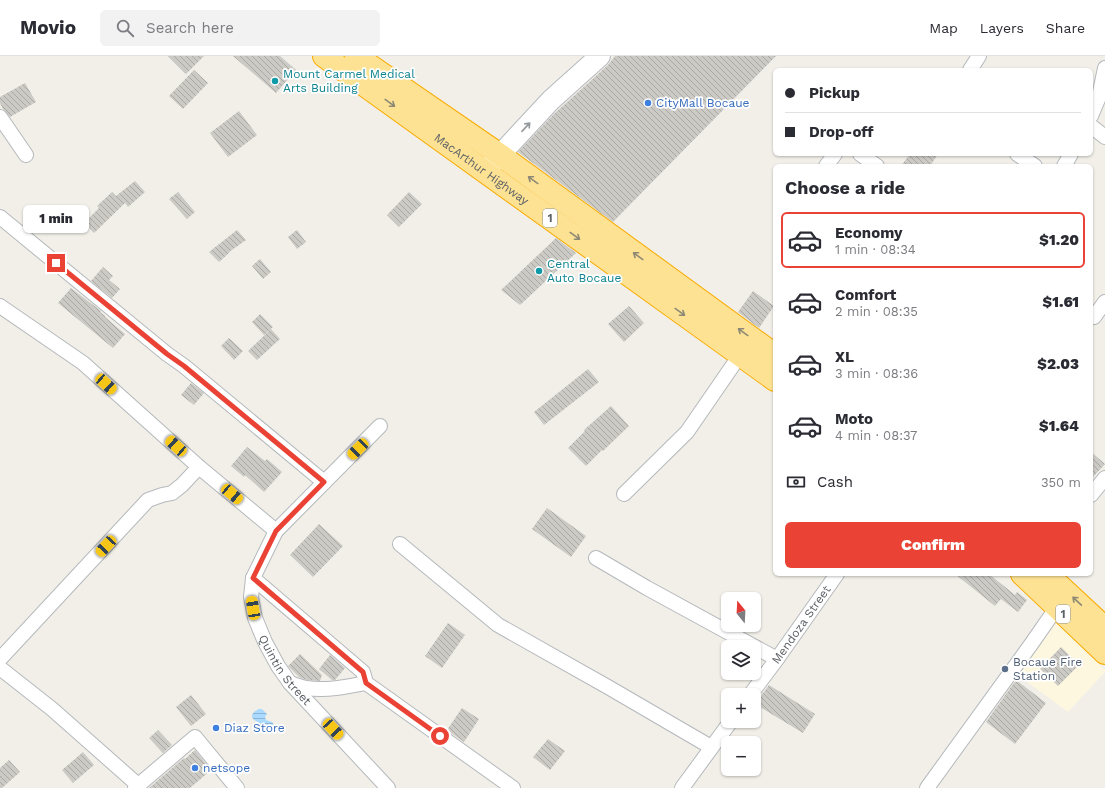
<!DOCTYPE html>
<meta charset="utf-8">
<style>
body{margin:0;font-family:"Work Sans",sans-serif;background:#f2f2f3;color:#2b2b33;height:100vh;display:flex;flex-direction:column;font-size:15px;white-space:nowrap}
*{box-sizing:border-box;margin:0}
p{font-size:13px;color:#7c7c81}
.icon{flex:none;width:22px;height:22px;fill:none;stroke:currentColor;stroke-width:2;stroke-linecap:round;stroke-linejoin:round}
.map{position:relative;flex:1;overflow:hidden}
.drawer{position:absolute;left:773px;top:108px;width:320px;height:412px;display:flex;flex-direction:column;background:#fff;border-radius:6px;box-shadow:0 1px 3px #0004}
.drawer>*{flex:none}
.guide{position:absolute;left:773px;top:12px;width:320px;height:88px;border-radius:6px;box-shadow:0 1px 3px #0004;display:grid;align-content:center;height:88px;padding:0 12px;background:#fff}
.needle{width:26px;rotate:342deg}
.controls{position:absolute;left:721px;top:536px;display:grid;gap:8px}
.controls a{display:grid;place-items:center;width:40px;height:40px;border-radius:6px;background:#fff;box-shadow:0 1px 3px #0004;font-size:20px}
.end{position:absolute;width:18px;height:18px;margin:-9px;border:5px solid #ea4335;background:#fff;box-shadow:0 0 0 2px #fff}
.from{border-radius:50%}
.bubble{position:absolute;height:28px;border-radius:6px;background:#fff;box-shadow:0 1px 3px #0004;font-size:13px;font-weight:800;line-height:28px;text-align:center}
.car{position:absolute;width:12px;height:24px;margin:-12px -6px;border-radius:5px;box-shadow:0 0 3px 1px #0007;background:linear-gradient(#f5c518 24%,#345 0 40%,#f5c518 0 76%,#345 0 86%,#f5c518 0)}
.guide b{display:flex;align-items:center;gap:14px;height:38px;font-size:15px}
.guide b+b{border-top:1px solid #e1e1e2}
.guide i{width:10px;height:10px;background:#2b2b33}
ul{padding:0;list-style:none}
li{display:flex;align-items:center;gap:12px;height:56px;margin:0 8px 6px;padding:0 4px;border:2px solid transparent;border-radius:6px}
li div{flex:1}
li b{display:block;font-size:15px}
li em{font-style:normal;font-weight:800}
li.selected{border-color:#ea4335}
li>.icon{width:36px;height:36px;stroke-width:1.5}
h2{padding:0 12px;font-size:18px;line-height:48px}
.pay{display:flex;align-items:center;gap:10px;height:44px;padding:0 12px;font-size:15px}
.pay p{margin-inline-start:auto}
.button{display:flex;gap:8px;margin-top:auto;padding:8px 12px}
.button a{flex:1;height:46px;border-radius:6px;background:#ea4335;color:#fff;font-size:16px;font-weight:800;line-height:46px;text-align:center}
header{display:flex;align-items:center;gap:24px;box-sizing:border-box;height:56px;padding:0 20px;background:#fff;border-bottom:1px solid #e1e1e2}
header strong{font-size:19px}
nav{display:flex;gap:22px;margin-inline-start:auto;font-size:14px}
.search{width:280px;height:36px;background:#f2f2f3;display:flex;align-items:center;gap:10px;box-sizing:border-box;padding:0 14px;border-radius:6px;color:#7c7c81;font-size:15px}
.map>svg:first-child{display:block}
.commercial{fill:#fef7e0}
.water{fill:url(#water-rules)}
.building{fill:url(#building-back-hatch)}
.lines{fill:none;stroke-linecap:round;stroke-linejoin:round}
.street-casing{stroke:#b5b8bc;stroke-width:16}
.secondary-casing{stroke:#b6babf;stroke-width:22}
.highway-casing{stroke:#f9ab00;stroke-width:24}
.street{stroke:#fff;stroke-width:14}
.secondary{stroke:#fff;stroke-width:20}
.highway{stroke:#fde293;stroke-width:22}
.oneway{stroke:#8e8975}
.oneway2{stroke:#979a9d}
.route{stroke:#ea4335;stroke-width:5}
.culture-dot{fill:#0f9aa8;stroke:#fff;stroke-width:1.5}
.shop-dot{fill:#3f7fe0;stroke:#fff;stroke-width:1.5}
.service-dot{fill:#5c6f8a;stroke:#fff;stroke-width:1.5}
.labels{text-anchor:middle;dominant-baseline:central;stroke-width:3.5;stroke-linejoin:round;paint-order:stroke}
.shield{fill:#fff;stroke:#8f9295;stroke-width:1}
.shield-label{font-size:11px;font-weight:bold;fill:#5f6368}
.culture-label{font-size:12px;fill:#0d838f;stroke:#fff;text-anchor:start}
.shop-label{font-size:12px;fill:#366cbe;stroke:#fff;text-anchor:start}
.street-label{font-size:12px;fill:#5f6368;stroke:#fff}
.service-label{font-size:12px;fill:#4e5e75;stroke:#fff;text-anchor:start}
</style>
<header>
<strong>Movio</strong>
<div class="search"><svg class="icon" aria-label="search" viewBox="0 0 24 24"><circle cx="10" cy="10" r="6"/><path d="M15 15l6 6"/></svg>Search here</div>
<nav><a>Map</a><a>Layers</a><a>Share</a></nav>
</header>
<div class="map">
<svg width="1105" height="732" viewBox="0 0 1105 732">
<defs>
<pattern id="water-rules" width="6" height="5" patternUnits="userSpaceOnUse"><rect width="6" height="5" fill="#aadaff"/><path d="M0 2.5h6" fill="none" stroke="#8eb4d2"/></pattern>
<pattern id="building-back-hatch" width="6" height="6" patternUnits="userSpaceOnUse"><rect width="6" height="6" fill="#cccac5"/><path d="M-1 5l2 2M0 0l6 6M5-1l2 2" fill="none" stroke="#a9a8a4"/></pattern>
</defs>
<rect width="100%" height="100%" fill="#f1efe8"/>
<path class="commercial" d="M1055 565 1105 614V616L1068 656 1018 619Z"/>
<path class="water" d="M259 653H262L267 658 265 661 266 664 272 666 274 669V673L270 676 262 675 260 673 258 666C248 662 252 656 259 653Z"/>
<path class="building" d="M168 0H204L186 18Z
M233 0H280L296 14 276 37Z
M615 0H776L613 166 518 96 554 58 608 9Z
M194 14 208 27 183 53 169 40Z
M25 27 36 46 10 61 3 53 0 47V41Z
M239 55 257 79 228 101 210 77Z
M910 98H938L930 110H901Z
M135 125 145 136 128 151 125 147 94 177 84 167 99 152 97 150 112 136 116 140Z
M178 136 195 156 187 163 169 143Z
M409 136 422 148 399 171 387 159Z
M237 174 246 184 229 196H230L219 206 209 196Z
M297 174 306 186 297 193 288 181Z
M556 182 576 197 520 249 501 234Z
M260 203 271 216 263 223 252 210Z
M103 211 113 220 109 224 120 233 112 242 91 225Z
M71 232 101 255 100 256 105 260V261L125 278 113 292 58 247Z
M753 235 774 250 759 272 738 256Z
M629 250 644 267 624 286 608 268Z
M260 258 273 271 264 279 252 266Z
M271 273 280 283 257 304 248 295Z
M229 282 243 295 234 304 221 290Z
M588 313 599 326 544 369 534 356Z
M191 327 204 337 194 349 181 339Z
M611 350 629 370 603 395 602 394 586 410 568 392 585 375 584 374Z
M247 391 265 405 267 403 282 416 264 436 245 419 244 421 231 410Z
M1091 396 1105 408 1091 423Z
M547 452 586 480 571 501 532 473Z
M319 468 343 490 313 521 290 499Z
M955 518H989L1015 539 1017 536 1027 544 1018 556 1001 543 995 550Z
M448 567 465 579 442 612 425 600Z
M1061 591 1079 609 1058 630 1040 613Z
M300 598 322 619 320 625 307 624 299 621 288 610Z
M330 599 345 612 335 624H332L319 613Z
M1016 624 1046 647 1015 688 986 666Z
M769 629 815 658 803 677 755 648Z
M191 639 206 658 191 670 176 651Z
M462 652 479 663 464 686 447 674Z
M158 674 172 689 163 697 149 682Z
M548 683 565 695 550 714 533 701Z
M195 694 211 714 190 732H149L184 702 185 703Z
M83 696 94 709 73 727 62 714Z
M9 704 20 716 2 732H0V712Z"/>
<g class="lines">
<defs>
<g id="street">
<path d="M970 14 979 0"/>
<path d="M1091 60 1099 41 1105 12"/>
<path d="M0 61 26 99"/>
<path d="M1091 70 1105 81"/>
<path d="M860 98 877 110"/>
<path d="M1017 98 1035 110"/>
<path d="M826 110 835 98"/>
<path d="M1064 110 1071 98"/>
<path d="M0 161 167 298 184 310 324 426"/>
<path d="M0 250 83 307 199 411 276 475"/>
<path d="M1094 261 1105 246"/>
<path id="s1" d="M380 370 276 475 253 522 251 541 255 562 265 586 278 610 290 627 388 732"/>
<path d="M624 438 687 376 740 299"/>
<path d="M1091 439 1105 422"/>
<path d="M400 488 498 569 608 631 711 691"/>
<path d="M596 502 647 532 777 603"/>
<path d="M253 522 363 616 366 627 513 732"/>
<path d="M0 603 148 444 162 439 172 437 182 429 199 411"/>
<path d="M0 612 52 653 138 729"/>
<path d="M290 627C295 629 301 631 306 632 326 635 346 631 366 627"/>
<path id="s2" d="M750 639 777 603 837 518"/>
<path d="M135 732 195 681 237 732"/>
<path d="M682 732 731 665"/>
<path d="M927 732 1032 587 1057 551"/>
</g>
<path id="secondary" d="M485 115 551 44 600 0"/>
<g id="highway">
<path id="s3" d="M324 0 775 324"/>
<path d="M356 0 500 99 775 299"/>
<path d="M1022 518 1105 597"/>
<path d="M1047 518 1105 572"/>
</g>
</defs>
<use href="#street" class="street-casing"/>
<use href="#secondary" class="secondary-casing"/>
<use href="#highway" class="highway-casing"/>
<use href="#street" class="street"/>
<use href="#secondary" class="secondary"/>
<use href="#highway" class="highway"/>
</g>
<defs><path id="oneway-shaft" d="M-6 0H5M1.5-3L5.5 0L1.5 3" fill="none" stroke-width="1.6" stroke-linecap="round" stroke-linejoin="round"/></defs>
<g class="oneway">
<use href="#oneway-shaft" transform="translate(390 47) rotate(36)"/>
<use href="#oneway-shaft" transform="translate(533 124) rotate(-144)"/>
<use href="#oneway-shaft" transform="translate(575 180) rotate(36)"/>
<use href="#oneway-shaft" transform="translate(638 200) rotate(-144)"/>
<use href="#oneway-shaft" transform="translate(680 256) rotate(36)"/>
<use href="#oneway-shaft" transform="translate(743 276) rotate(-144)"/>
<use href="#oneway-shaft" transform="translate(1077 545) rotate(-137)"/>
</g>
<use class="oneway2" href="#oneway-shaft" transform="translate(526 71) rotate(-47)"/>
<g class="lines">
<path class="route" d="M56 207 167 298 184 310 324 426 276 475 253 522 363 616 366 627 440 680"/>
</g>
<g class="culture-dot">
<circle cx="275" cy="25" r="4"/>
<circle cx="539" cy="215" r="4"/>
</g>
<g class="shop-dot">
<circle cx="648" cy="47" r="4"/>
<circle cx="216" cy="672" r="4"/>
<circle cx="195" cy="712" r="4"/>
</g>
<circle class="service-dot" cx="1005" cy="613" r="4"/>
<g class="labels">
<g class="shield">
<rect x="543" y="153" width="14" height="18" rx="3"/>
<rect x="1056" y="549" width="14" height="18" rx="3"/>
</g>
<g class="shield-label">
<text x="550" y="162">1</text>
<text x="1063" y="558">1</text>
</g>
<g class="culture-label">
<text x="283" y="18">Mount Carmel Medical<tspan x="283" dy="14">Arts Building</tspan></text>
<text x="547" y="208">Central<tspan x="547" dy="14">Auto Bocaue</tspan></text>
</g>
<g class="shop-label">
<text x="656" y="47">CityMall Bocaue</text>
<text x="224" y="672">Diaz Store</text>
<text x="203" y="712">netsope</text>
</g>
<g class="street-label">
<text stroke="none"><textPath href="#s3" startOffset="194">MacArthur Highway</textPath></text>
<text stroke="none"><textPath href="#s2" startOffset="87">Mendoza Street</textPath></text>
<text stroke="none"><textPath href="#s1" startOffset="301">Quintin Street</textPath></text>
</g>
<g class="service-label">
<text x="1013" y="606">Bocaue Fire<tspan x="1013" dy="14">Station</tspan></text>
</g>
</g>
</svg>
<div class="controls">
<a><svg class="needle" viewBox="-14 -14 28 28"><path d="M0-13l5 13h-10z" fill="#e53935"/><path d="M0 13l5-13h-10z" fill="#7c7c81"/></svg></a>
<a><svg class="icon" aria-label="layers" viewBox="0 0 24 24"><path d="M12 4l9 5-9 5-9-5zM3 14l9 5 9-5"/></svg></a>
<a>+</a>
<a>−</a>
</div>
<i class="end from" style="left:440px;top:680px"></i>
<i class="end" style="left:56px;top:207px"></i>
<div class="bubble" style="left:23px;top:149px;width:66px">1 min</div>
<i class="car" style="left:106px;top:328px;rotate:132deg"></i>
<i class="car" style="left:176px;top:390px;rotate:312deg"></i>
<i class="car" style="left:358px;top:393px;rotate:225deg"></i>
<i class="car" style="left:232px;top:438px;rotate:130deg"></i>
<i class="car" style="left:106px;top:490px;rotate:223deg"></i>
<i class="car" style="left:253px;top:552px;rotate:351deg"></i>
<i class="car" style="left:333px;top:673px;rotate:137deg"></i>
<div class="guide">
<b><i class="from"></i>Pickup</b>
<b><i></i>Drop-off</b>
</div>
<section class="drawer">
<h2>Choose a ride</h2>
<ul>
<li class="selected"><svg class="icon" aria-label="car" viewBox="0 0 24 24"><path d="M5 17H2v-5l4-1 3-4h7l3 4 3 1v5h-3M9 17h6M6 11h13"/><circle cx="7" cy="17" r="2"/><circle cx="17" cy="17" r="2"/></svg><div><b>Economy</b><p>1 min · 08:34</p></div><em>$1.20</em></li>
<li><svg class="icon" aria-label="car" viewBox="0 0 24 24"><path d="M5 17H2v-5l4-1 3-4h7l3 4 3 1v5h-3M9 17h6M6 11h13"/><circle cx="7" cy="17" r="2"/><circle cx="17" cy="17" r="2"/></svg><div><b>Comfort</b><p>2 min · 08:35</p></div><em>$1.61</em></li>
<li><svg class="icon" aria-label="car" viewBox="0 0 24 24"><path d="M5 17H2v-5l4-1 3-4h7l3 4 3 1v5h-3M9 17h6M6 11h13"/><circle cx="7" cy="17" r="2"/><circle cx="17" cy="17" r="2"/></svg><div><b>XL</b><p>3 min · 08:36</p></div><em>$2.03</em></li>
<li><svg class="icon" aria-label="car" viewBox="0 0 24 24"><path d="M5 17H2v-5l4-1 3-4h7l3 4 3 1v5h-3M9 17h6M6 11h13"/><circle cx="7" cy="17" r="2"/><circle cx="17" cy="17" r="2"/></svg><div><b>Moto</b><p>4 min · 08:37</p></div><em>$1.64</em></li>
</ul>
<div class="pay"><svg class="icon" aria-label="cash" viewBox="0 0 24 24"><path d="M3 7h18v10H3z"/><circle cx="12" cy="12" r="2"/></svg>Cash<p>350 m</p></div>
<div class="button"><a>Confirm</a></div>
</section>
</div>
